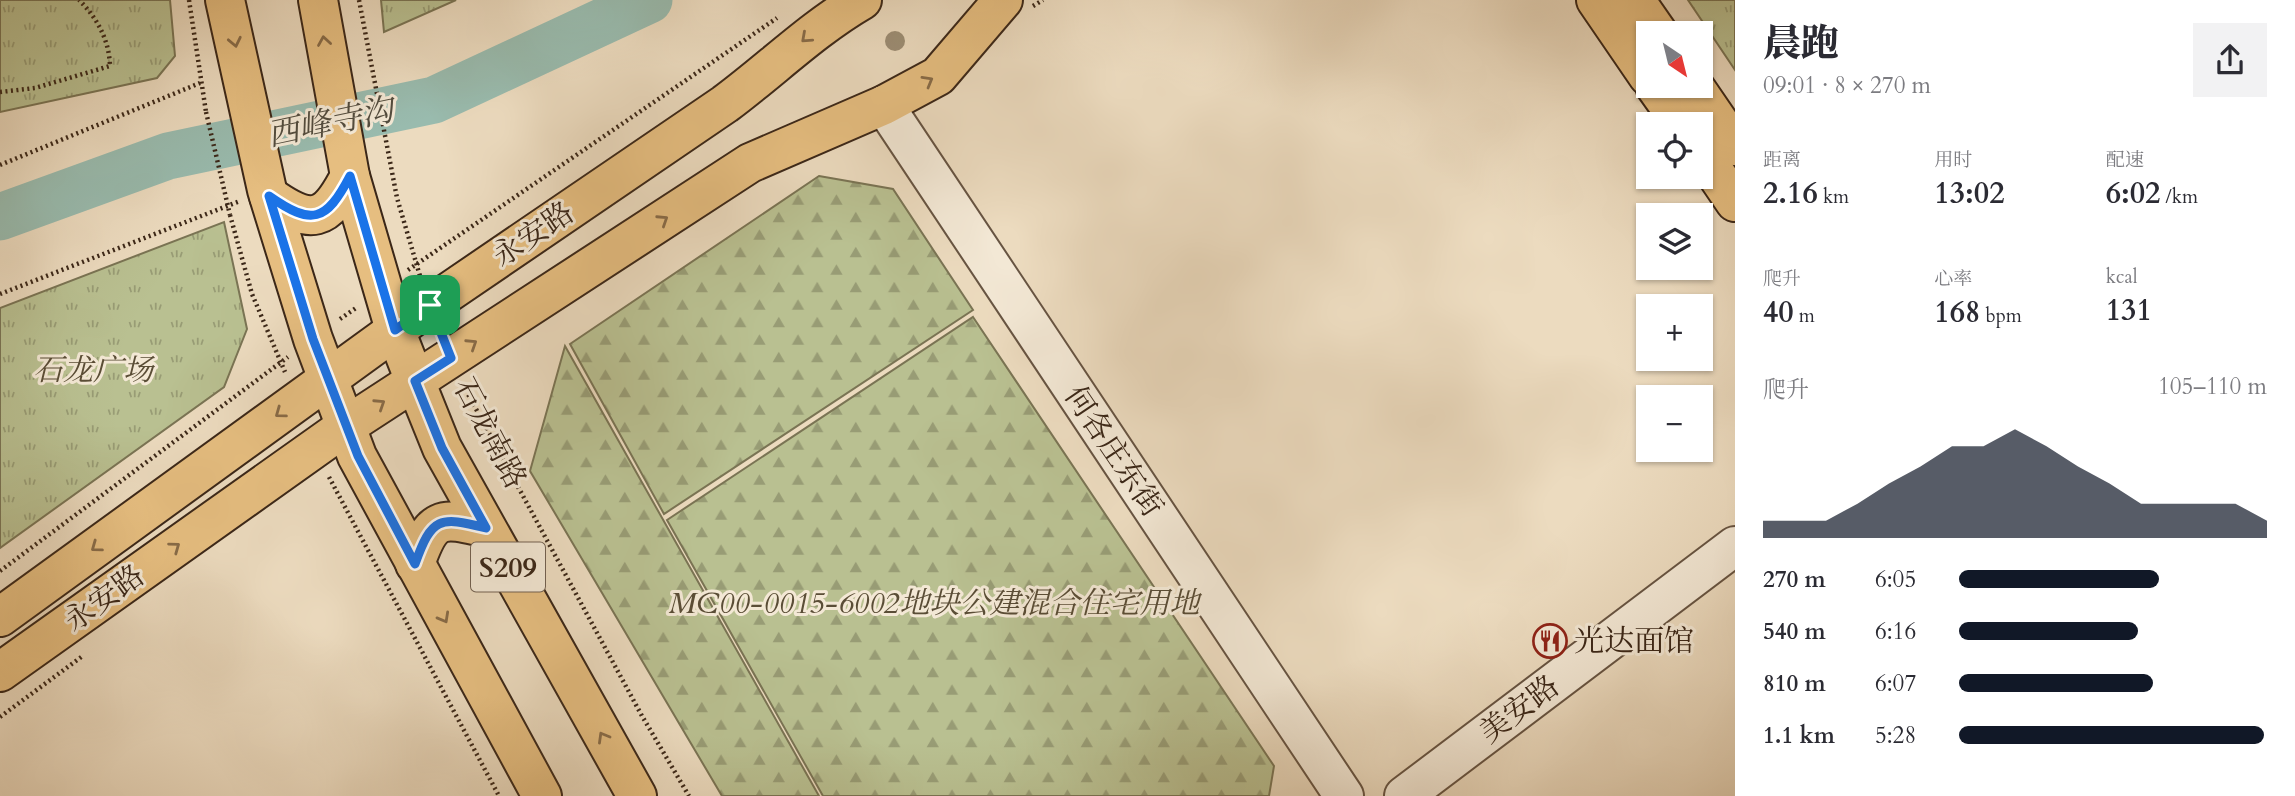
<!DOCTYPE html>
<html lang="zh">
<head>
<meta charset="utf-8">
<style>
  body { margin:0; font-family:Cardo,"Noto Serif SC",serif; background:#f2f2f3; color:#2b2b33; height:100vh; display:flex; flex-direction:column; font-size:26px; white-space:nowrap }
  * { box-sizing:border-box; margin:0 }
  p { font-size:23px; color:#7c7c81 }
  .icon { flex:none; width:38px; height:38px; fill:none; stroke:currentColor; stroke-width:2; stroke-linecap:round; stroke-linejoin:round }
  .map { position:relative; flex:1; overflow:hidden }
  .side { display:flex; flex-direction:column; background:#fff; width:560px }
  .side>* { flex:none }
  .needle { width:46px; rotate:145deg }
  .tools { position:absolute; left:1636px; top:21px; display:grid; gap:14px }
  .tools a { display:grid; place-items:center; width:77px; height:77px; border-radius:0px; background:#fff; box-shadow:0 2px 5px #0004; font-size:35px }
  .pin { position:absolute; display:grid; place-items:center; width:60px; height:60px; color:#fff; margin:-30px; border-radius:14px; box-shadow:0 4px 10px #0006 }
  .round { display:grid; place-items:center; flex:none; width:74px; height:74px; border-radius:0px; background:#f2f2f3 }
  .head { display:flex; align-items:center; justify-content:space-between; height:119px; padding:0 28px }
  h1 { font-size:38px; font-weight:800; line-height:52px }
  .stats { display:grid; grid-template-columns:repeat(3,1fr); gap:10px; height:119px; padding:7px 28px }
  .stats div { display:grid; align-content:center }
  .stats b { font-size:30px; font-weight:800 }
  .stats small { font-size:19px; font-weight:400 }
  .stats p { font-size:19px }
  .chart { height:196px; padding:14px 28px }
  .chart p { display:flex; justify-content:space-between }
  .chart svg { width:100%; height:126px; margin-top:7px; fill:#111827; opacity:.7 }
  ul { padding:0 28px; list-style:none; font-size:23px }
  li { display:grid; grid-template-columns:112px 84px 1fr; align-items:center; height:52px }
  li i { height:18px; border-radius:9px; background:#111827 }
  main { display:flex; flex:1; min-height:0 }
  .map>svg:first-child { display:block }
</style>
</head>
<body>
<main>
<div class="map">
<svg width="1735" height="796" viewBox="0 0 1735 796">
  <defs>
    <pattern id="grass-tufts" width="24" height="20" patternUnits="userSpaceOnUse" patternTransform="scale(1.75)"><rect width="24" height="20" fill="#b9c091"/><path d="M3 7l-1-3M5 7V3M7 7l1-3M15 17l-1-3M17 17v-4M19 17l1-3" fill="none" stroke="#989c75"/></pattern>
    <pattern id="forest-firs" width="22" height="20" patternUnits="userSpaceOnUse" patternTransform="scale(1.75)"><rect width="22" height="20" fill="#b9c091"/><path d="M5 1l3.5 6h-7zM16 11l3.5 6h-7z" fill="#989c75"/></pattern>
  </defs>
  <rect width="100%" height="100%" fill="#ecdbbf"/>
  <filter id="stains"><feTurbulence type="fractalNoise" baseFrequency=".00286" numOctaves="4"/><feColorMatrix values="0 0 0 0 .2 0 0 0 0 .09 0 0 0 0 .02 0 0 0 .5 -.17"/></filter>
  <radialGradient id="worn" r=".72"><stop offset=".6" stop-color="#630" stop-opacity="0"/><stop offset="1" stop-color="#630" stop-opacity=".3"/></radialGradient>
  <!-- grass -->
  <g fill="url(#grass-tufts)" stroke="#7a7454" stroke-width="2">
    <path d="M0 0H170L175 56 157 78 0 112Z"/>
    <path d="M381 0H456L384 32Z"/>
    <path d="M1688 0H1735V70Z"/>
    <path d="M224 222 247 329 224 387 0 548V308Z"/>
  </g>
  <!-- forest -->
  <g fill="url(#forest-firs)" stroke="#7a7454" stroke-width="2">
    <path d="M819 176 893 189 973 310 664 514 570 344Z"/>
    <path d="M973 317 1274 766 1269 796H823L667 520Z"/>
    <path d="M565 346 819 796H722L530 471Z"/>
  </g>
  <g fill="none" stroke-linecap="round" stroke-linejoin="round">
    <!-- river -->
    <path stroke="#99bbae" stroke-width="47" d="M0 217 168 156 434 100 649 0"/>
    <!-- minor casing -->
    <g stroke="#675442" stroke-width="42">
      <g id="minor">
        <path d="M884 105 1344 796"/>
        <path d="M1404 796 1735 546"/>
      </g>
    </g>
    <!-- major casing -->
    <g stroke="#3b2718" stroke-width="42">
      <g id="major">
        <path d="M225 0 267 190 313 339 357 456 542 796"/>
        <path d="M318 0 350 176 395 330 415 381 442 448 637 796"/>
        <path d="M1596 0 1648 76"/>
        <path d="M1635 0 1658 33"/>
        <path d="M1655 86 1682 124"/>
        <path d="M1694 86 1735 146"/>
        <path d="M1701 152 1735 202"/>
        <path d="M269 196C312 226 326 222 350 176"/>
        <path d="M415 564C432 517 439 516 486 528"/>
        <path d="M0 617 430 305 725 104C771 70 812 29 862 0"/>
        <path d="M0 672 346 426 750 163 884 105 938 76 1003 0"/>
      </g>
    </g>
    <!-- path -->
    <g stroke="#3b2718" stroke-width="4.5" stroke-dasharray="2 3.5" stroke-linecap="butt">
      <path d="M189 0 206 112"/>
      <path d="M359 0 397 198 420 276"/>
      <path d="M1033 6 1043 0"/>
      <path d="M0 92 35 88 110 66C109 39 97 18 79 0"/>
      <path d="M0 165 200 83"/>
      <path d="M230 215 252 294 285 372"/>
      <path d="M408 270 777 18"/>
      <path d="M0 294 240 201"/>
      <path d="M340 319 356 308"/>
      <path d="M463 385 642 716 689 796"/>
      <path d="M329 477 499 796"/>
      <path d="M0 571 288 357"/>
      <path d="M0 717 84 655"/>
    </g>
    <!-- minor -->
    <use href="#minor" stroke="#f3e8d5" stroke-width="38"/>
    <!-- major -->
    <use href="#major" stroke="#e6be80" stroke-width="38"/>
    <!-- path-bridge -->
    <path stroke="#3b2718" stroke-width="4.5" stroke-dasharray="2 3.5" stroke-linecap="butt" d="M206 112 230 215"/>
  </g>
  <!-- trees -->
  <circle fill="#9c8d74" cx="895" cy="41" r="10"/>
  <!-- one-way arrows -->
  <defs><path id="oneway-chevron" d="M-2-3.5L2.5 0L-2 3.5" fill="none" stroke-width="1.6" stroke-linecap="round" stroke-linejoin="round" transform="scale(1.75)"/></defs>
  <g stroke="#886b47">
    <use href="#oneway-chevron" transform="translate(806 38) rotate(138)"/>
    <use href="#oneway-chevron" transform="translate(324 41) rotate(-99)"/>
    <use href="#oneway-chevron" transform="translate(235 42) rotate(78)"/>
    <use href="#oneway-chevron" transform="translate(928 81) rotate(-30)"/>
    <use href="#oneway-chevron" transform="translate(663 220) rotate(-33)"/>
    <use href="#oneway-chevron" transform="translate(472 344) rotate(-33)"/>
    <use href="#oneway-chevron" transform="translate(380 404) rotate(-33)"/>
    <use href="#oneway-chevron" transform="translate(280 413) rotate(144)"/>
    <use href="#oneway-chevron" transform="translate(96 547) rotate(144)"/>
    <use href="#oneway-chevron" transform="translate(175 547) rotate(-36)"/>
    <use href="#oneway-chevron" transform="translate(444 618) rotate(61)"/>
    <use href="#oneway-chevron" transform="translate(603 737) rotate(-120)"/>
  </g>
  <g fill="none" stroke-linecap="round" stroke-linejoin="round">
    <!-- route casing -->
    <g stroke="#fff" stroke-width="14">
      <path id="route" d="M350 176 395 330 430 305 451 358 415 381 442 448 486 528C439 516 432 517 415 564L358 456 313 339 269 196C312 226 326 222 350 176Z"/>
    </g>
    <!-- route -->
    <use href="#route" stroke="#1a73e8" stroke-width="9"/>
  </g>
  <!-- icons -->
  <defs>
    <g id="restaurant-ring" transform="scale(1.75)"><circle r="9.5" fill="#f3e8d5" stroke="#8f2418" stroke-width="1.5"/><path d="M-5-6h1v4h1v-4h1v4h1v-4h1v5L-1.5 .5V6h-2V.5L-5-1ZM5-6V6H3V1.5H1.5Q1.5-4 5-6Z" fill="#8f2418"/></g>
  </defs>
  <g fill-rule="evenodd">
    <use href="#restaurant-ring" x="1550" y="641"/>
  </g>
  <g text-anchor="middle" stroke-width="6" stroke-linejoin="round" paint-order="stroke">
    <!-- shield labels -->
    <rect fill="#f3e8d5" stroke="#726151" stroke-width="2" x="471" y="542.5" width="74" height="49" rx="5"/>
    <g font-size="28" font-weight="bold" fill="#3b2718">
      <text x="508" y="577">S209</text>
    </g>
    <!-- street labels -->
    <g font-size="30" fill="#3b2718" stroke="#f3e8d5">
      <text transform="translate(533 234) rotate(-34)" y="10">永安路</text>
      <text transform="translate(490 433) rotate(62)" y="10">石龙南路</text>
      <text transform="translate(1114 451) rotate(56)" y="10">何各庄东街</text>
      <text transform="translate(104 598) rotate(-36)" y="10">永安路</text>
      <text transform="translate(1519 709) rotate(-37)" y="10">美安路</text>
    </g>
    <!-- park labels -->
    <g font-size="30" font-style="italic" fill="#5a4d36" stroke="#f3e8d5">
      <text x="93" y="380">石龙广场</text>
      <text x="934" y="613">MC00-0015-6002地块公建混合住宅用地</text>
    </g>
    <!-- poi labels -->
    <g font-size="30" fill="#3b2718" stroke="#f3e8d5" text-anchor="start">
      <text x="1574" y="651">光达面馆</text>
    </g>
    <!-- water labels -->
    <g font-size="32" font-style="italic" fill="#524c3e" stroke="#f3e8d5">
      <text transform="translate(330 122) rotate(-12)" y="11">西峰寺沟</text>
    </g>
  </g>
  <rect width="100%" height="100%" filter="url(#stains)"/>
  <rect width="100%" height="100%" fill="url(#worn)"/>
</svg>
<div class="tools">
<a><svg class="needle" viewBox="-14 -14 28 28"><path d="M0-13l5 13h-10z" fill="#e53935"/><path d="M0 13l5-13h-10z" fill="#7c7c81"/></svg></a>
<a><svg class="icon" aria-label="locate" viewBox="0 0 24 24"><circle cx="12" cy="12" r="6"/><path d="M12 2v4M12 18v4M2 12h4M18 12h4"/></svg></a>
<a><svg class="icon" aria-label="layers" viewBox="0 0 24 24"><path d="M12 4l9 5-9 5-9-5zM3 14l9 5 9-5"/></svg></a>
<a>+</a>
<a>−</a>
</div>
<div class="pin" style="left:430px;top:305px;background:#1e9e55"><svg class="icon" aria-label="arrive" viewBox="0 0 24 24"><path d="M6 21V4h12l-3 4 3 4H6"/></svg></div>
</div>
<section class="side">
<div class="head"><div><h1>晨跑</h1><p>09:01 · 8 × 270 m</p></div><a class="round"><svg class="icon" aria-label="share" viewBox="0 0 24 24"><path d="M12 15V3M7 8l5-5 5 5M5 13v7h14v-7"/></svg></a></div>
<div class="stats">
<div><p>距离</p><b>2.16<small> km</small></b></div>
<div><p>用时</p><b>13:02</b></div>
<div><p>配速</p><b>6:02<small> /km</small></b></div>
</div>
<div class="stats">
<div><p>爬升</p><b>40<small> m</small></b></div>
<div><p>心率</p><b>168<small> bpm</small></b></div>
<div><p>kcal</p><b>131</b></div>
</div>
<div class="chart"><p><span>爬升</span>105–110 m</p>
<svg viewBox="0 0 160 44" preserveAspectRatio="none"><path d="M0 44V38L10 38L20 38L30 32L40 25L50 19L60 12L70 12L80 6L90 12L100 19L110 25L120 32L130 32L140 32L150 32L160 38V44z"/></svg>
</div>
<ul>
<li><b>270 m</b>6:05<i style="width:65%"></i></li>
<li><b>540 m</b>6:16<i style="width:58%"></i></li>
<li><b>810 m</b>6:07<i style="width:63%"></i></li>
<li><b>1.1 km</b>5:28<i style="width:99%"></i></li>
</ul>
</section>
</main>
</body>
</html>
